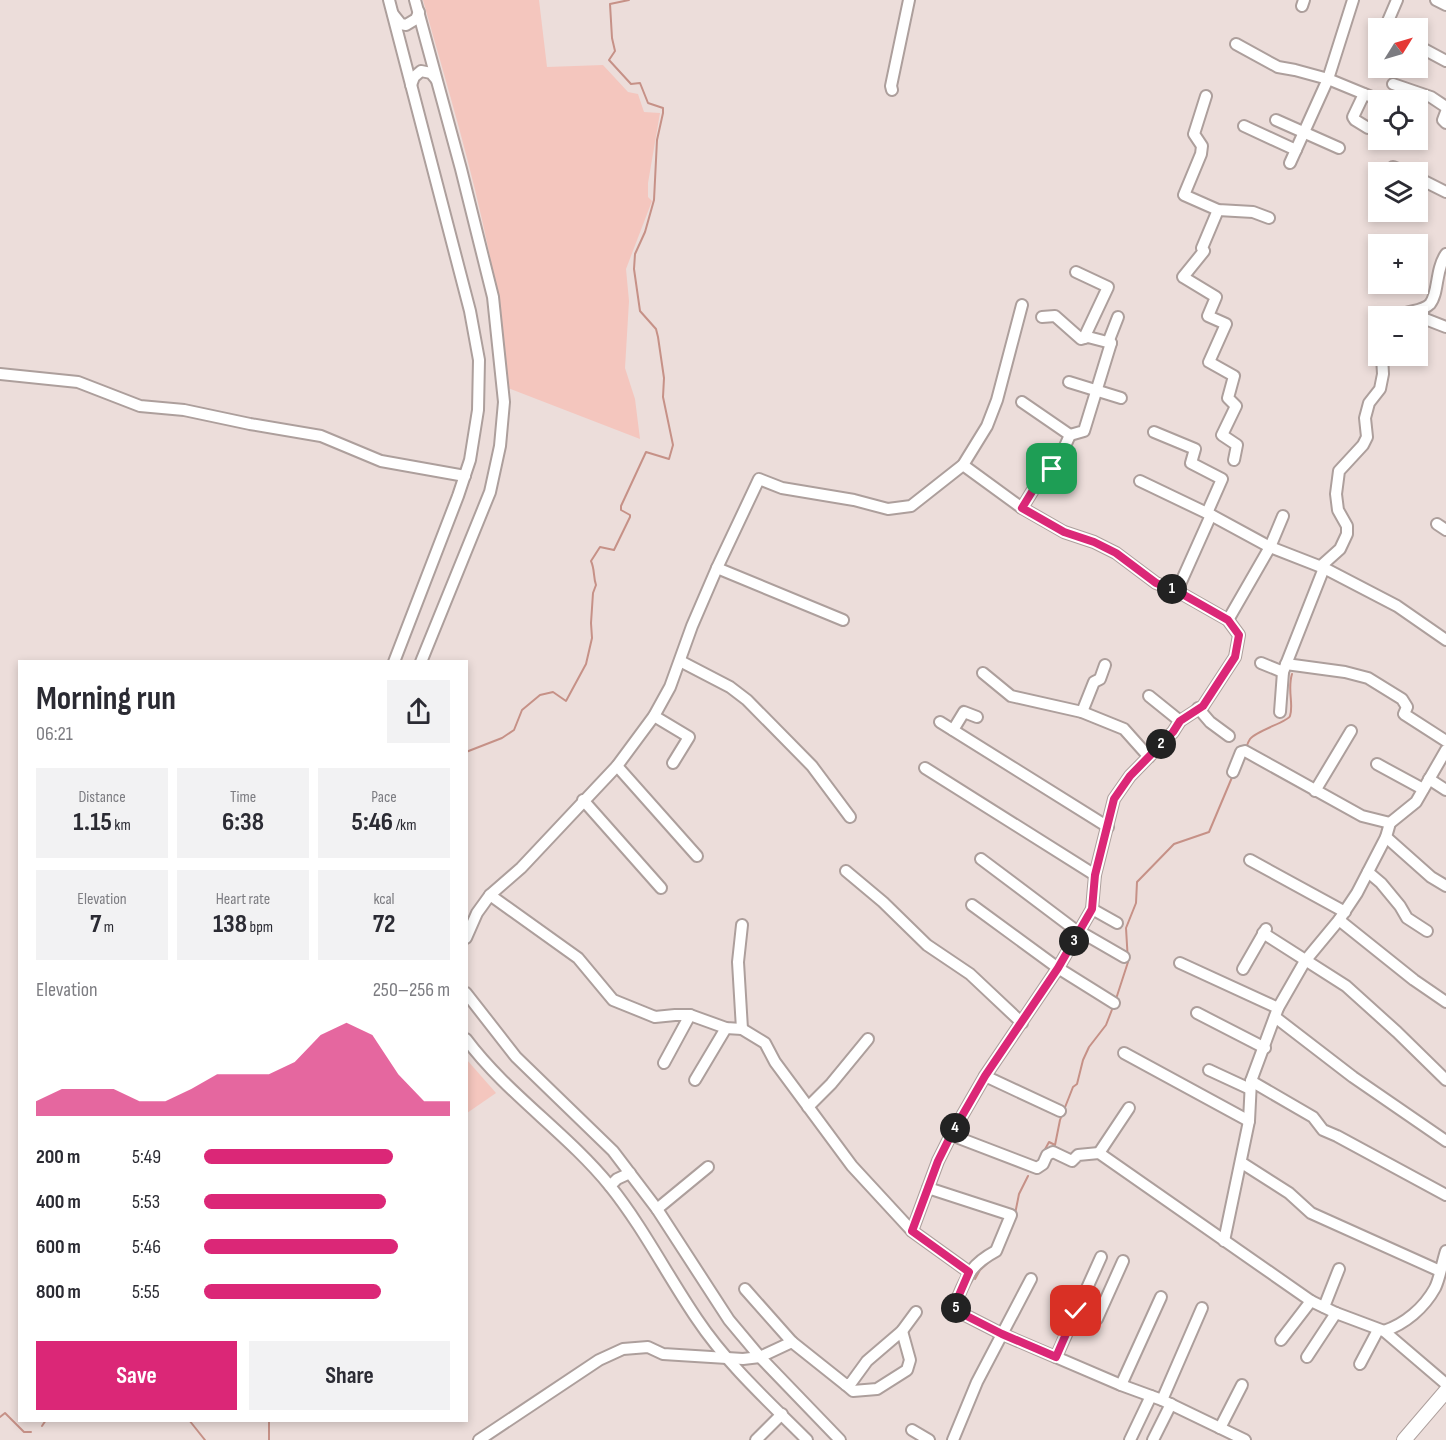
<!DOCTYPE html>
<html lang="en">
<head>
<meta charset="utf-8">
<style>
  body { margin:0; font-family:"Sofia Sans Condensed",sans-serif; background:#f2f2f3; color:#2b2b33; height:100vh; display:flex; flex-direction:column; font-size:22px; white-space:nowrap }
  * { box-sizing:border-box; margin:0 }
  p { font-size:20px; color:#7c7c81 }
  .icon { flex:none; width:33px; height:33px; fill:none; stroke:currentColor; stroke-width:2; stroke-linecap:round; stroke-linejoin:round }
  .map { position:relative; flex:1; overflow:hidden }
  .panel { position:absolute; left:18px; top:660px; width:450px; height:762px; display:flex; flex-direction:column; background:#fff; border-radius:0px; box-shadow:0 3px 9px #0003 }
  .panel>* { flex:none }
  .needle { width:39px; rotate:53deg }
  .tools { position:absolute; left:1368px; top:18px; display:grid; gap:12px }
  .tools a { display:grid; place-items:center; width:60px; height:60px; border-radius:0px; background:#fff; box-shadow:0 3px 9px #0003; font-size:30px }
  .pin { position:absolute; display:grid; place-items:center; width:51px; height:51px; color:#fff; margin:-26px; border-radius:12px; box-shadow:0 3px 9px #0006 }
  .km { position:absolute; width:30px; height:30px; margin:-15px; border-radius:50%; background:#222; color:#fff; font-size:16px; line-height:30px; text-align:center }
  .round { display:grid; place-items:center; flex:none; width:63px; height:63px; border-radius:0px; background:#f2f2f3 }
  .headline { display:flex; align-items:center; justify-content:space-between; height:102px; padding:0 18px }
  h1 { font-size:33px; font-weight:700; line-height:45px }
  .figures { display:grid; grid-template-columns:repeat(3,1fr); gap:9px; height:102px; padding:6px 18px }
  .figures div { display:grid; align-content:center; border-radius:0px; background:#f2f2f3; text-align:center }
  .figures b { font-size:26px; font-weight:700 }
  .figures small { font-size:16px; font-weight:400 }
  .figures p { font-size:16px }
  .chart { height:168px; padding:12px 18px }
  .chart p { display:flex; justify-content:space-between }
  .chart svg { width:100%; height:108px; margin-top:6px; fill:#db2777; opacity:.7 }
  .action { display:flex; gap:12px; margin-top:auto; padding:12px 18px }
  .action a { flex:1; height:69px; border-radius:0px; background:#db2777; color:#fff; font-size:24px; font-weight:700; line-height:69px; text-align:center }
  .action a+a { background:#f2f2f3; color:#2b2b33 }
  ul { padding:0 18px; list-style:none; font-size:20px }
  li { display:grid; grid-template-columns:96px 72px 1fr; align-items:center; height:45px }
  li i { height:15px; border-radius:8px; background:#db2777 }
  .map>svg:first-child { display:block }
</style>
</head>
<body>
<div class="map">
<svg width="1446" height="1440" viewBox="0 0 1446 1440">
  <rect width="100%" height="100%" fill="#ecddda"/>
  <!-- green -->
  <g fill="#f4c6be">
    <path d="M423 0H539L547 67 603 65 628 92 638 94 644 112 660 113 648 183V197L652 201 626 269 629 301 625 368 635 399 640 439 508 388C499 255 459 128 423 0Z"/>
    <path d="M467 1060 496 1093 467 1113H466Z"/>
  </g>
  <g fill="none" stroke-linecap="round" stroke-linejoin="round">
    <!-- stream -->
    <g stroke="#c69187" stroke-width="2">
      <path d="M1246 748C1247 745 1248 742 1250 739 1257 730 1288 722 1290 716 1294 704 1287 690 1292 674"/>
      <path d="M466 752 502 738 514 730 522 710 540 695 553 692 566 701 586 664 592 638 591 623 593 593 596 585C593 576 595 570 591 561L600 547 614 550 630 517V515L621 510V506L646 452 669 459 673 445 663 397 664 378 658 337 656 329 640 311 634 269 635 254 645 232 654 200 657 140 663 113V108L648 103 640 83 631 84 609 60 615 51 612 38 610 4 629 0"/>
      <path d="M1116 999 1128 962 1126 928 1136 903 1137 882 1174 844 1209 832 1233 775"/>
      <path d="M1043 1153 1049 1142 1055 1145 1060 1120 1073 1087 1077 1084 1083 1060 1089 1047 1106 1025 1113 1007"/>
      <path d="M1015 1214 1019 1194 1028 1176"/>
      <path d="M1001 1250 1012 1225"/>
      <path d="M975 1279 980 1270 993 1258"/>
      <path d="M0 1417 5 1413 24 1432H31"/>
      <path d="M189 1420 205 1440"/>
      <path d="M269 1420V1440"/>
      <path d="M42 1426 46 1420"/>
    </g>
    <!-- minor casing -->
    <g stroke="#ad9f9c" stroke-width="14">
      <g id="minor">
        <path d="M389 0 470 311 479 360 478 410 470 460 458 496 394 662"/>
        <path d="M415 0 461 169 493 297 504 402 500 446 490 492 421 662"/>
        <path d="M1436 0 1446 5"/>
        <path d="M1302 6 1304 0"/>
        <path d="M393 14 401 24 406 25 416 19 419 12"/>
        <path d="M1385 28 1397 0"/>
        <path d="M1236 44 1278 67 1295 70 1328 79 1379 100"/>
        <path d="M1418 46 1446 61"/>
        <path d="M1393 84 1431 97 1446 107"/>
        <path d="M411 85 414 77 421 71 431 73 436 79"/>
        <path d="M892 90 891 86 909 0"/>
        <path d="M1364 94 1353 117 1355 120 1368 128"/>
        <path d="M1206 96 1194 134 1202 146 1201 154 1184 195 1218 210 1253 212 1269 218"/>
        <path d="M1446 112 1443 120 1446 123"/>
        <path d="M1276 120 1339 148"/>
        <path d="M1244 126 1296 150"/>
        <path d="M1290 163 1328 79 1353 0"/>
        <path d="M1393 167 1405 172"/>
        <path d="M1418 178 1446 192"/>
        <path d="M1218 210 1202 248 1204 251 1183 277 1216 297 1208 316 1226 324 1209 362 1234 376 1228 398 1236 406 1222 435 1237 445 1234 460"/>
        <path d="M1076 272 1108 287 1084 338"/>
        <path d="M1410 313 1446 327"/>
        <path d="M1399 316C1409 310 1422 312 1430 304 1439 293 1435 270 1446 254"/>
        <path d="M1042 317 1055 316 1081 339 1088 337 1111 343"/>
        <path d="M0 374 78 382 140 406 184 410 250 424 321 436 381 461 465 476"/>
        <path d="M1069 382 1121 398"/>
        <path d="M1022 402 1070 435"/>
        <path d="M1154 432 1195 449 1191 463 1222 479 1207 513"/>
        <path d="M1070 435 1084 431 1111 343 1109 340 1118 317"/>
        <path d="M1140 481 1211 515 1270 547 1324 568 1397 606 1446 640"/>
        <path d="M1022 508 1041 477 1052 469 1061 455 1070 435"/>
        <path d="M1437 524 1446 530"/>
        <path d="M1321 566 1340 549 1347 534V526L1338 510 1336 494 1339 471 1363 445 1367 437 1365 418 1369 403 1380 389 1383 374 1382 356"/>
        <path d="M717 568 843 620"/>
        <path d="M1177 591 1211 515"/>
        <path d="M1228 620 1270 547 1283 516"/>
        <path d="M680 661 730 687 747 700 812 766 850 817"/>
        <path d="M1261 663 1283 672"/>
        <path d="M1286 664 1345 672 1368 678 1402 699 1407 707 1404 714 1446 741"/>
        <path d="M983 673 1011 696 1082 712 1124 729 1149 757"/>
        <path d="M1149 696 1180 721"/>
        <path d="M1198 708 1210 722 1229 736"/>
        <path d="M1082 712 1094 682 1100 679 1105 665"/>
        <path d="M1280 712 1283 672 1324 568"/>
        <path d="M654 716 689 737 673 763"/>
        <path d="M940 722 1108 827"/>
        <path d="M953 730 964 712 977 717"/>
        <path d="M1377 764 1423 789"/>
        <path d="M617 766 697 856"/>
        <path d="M925 768 1095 875"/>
        <path d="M1233 772 1241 752 1245 751 1362 816 1390 823"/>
        <path d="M1429 779 1446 790"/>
        <path d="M1315 791 1351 731"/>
        <path d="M583 800 661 888"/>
        <path d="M1386 837 1431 877 1446 886"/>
        <path d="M981 859 1078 932"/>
        <path d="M1250 860 1345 912"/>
        <path d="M846 871 883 902 927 945 970 974 1022 1023"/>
        <path d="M1368 872 1381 883 1400 906 1407 918 1427 931"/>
        <path d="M490 895 578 958 613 1000 655 1017 675 1015H690L726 1028 742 1029 765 1043 775 1062 852 1166 912 1231 969 1272"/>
        <path d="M972 905 1058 968 1114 1003"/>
        <path d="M1092 909 1117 923"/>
        <path d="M1339 920 1414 980 1446 1002"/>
        <path d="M742 925 738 962 742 1029"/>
        <path d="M1079 931 1124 957"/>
        <path d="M1263 933 1346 986 1397 1032 1446 1080"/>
        <path d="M466 938 477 913 490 895 521 868 617 766 654 716 670 687 692 626 717 568 759 479 782 488 854 500 888 509 911 506 963 465 987 426 997 400 1022 305"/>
        <path d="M1180 963 1278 1008"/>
        <path d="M1243 969 1266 929"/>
        <path d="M466 993 516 1057 613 1151 657 1209 729 1320 760 1357 840 1440"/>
        <path d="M1197 1013 1265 1048"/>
        <path d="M1275 1017 1353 1077 1446 1141"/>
        <path d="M466 1039C507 1094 567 1133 610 1186 643 1227 667 1275 697 1319 727 1364 769 1402 807 1440"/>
        <path d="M1124 1053 1249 1121"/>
        <path d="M664 1063 690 1015"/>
        <path d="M1209 1070 1250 1089"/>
        <path d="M985 1076 1060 1111"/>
        <path d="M695 1080 726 1028"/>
        <path d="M1251 1081 1313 1117 1323 1130 1337 1136 1446 1195"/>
        <path d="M808 1107 831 1084 868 1039"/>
        <path d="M951 1135 1037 1168 1043 1164 1047 1155 1053 1152 1072 1161 1078 1155 1099 1153 1311 1301 1336 1313 1384 1331 1446 1384"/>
        <path d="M1099 1153 1129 1108"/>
        <path d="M1242 1163 1289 1193 1311 1213 1440 1271"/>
        <path d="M610 1186 617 1179 630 1173"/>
        <path d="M928 1188 1011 1215 996 1251C970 1265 967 1276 956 1302L955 1306 957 1311 1002 1334 1121 1385 1162 1400 1245 1440"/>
        <path d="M657 1209 708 1167"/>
        <path d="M912 1231 938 1161 951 1135 985 1076 1058 968 1092 909 1095 875 1114 799 1130 776 1173 732 1180 721 1203 706 1235 657 1239 635 1228 620 1177 591 1156 583 1116 553 1094 542 1064 532 1022 508 963 465"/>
        <path d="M1224 1241 1249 1121 1251 1081 1278 1008 1305 961 1339 920 1357 893 1386 837 1390 823 1416 802 1446 750"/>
        <path d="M745 1289 792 1342"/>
        <path d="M1324 1307 1339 1269"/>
        <path d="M1076 1311 1097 1319 1123 1261"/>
        <path d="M1384 1331C1405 1324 1424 1308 1435 1288 1440 1278 1442 1263 1446 1251"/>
        <path d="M1281 1340 1311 1301"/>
        <path d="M1056 1357 1101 1257"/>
        <path d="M1307 1357 1336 1313"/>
        <path d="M1360 1364 1378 1330"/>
        <path d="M846 1385 853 1391 877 1389 907 1370 910 1360 902 1331"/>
        <path d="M1121 1385 1161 1297"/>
        <path d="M1162 1400 1202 1308"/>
        <path d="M1220 1428 1242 1385"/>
        <path d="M912 1430 929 1440"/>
        <path d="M479 1440 599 1360 623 1349 648 1347 663 1354 743 1359 760 1357 792 1342 846 1385 851 1383 867 1361 902 1331 916 1312"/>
        <path d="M756 1440 782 1414"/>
        <path d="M953 1440 977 1382 1031 1279"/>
        <path d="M1130 1440 1151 1396"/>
        <path d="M1153 1440 1171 1404"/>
      </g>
    </g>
    <!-- major casing -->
    <g stroke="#ad9f9c" stroke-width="16">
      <path id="major" d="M1404 1440 1446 1391"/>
    </g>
    <!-- minor -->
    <use href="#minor" stroke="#fff" stroke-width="10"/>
    <!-- major -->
    <use href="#major" stroke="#fff" stroke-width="14"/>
  </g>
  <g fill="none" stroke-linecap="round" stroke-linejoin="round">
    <!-- route casing -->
    <g stroke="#fff" stroke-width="12">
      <path id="route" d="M1052 469 1041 477 1022 508 1064 532 1094 542 1116 553 1156 583 1177 591 1228 620 1239 635 1235 657 1203 706 1180 721 1173 732 1130 776 1114 799 1095 875 1092 909 1058 968 985 1076 951 1135 938 1161 912 1231 969 1272 956 1302 955 1306 957 1311 1002 1334 1056 1357 1076 1311"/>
    </g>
    <!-- route -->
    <use href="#route" stroke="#db2777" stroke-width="8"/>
  </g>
</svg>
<div class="tools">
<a><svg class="needle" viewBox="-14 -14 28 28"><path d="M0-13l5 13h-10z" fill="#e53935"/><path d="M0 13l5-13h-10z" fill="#7c7c81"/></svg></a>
<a><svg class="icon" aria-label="locate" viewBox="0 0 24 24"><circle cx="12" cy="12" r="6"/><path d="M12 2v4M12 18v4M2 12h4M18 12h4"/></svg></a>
<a><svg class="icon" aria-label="layers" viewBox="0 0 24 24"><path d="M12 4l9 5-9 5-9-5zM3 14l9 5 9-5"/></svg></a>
<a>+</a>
<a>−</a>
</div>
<div class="pin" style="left:1052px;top:469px;background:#1e9e55"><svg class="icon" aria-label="arrive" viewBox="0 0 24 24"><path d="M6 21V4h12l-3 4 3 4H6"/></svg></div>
<div class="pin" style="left:1076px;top:1311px;background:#d93025"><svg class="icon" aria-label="check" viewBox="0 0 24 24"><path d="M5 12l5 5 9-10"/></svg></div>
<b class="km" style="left:1172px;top:589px">1</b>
<b class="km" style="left:1161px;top:744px">2</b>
<b class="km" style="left:1074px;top:941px">3</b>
<b class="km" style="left:955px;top:1128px">4</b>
<b class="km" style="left:956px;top:1308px">5</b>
<section class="panel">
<div class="headline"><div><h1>Morning run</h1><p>06:21</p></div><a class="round"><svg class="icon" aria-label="share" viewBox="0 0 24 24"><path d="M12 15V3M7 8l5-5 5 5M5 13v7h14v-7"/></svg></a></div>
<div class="figures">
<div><p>Distance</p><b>1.15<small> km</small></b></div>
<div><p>Time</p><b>6:38</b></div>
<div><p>Pace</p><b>5:46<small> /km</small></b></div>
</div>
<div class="figures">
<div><p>Elevation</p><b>7<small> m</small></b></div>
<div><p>Heart rate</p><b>138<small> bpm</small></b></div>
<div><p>kcal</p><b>72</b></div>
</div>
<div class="chart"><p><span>Elevation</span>250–256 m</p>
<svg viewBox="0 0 160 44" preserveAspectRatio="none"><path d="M0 44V38L10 33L20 33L30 33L40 38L50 38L60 33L70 27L80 27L90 27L100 22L110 11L120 6L130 11L140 27L150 38L160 38V44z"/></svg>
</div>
<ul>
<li><b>200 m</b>5:49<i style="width:77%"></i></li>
<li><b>400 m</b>5:53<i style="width:74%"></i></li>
<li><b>600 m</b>5:46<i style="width:79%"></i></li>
<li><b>800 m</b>5:55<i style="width:72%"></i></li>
</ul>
<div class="action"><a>Save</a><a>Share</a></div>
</section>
</div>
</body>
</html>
